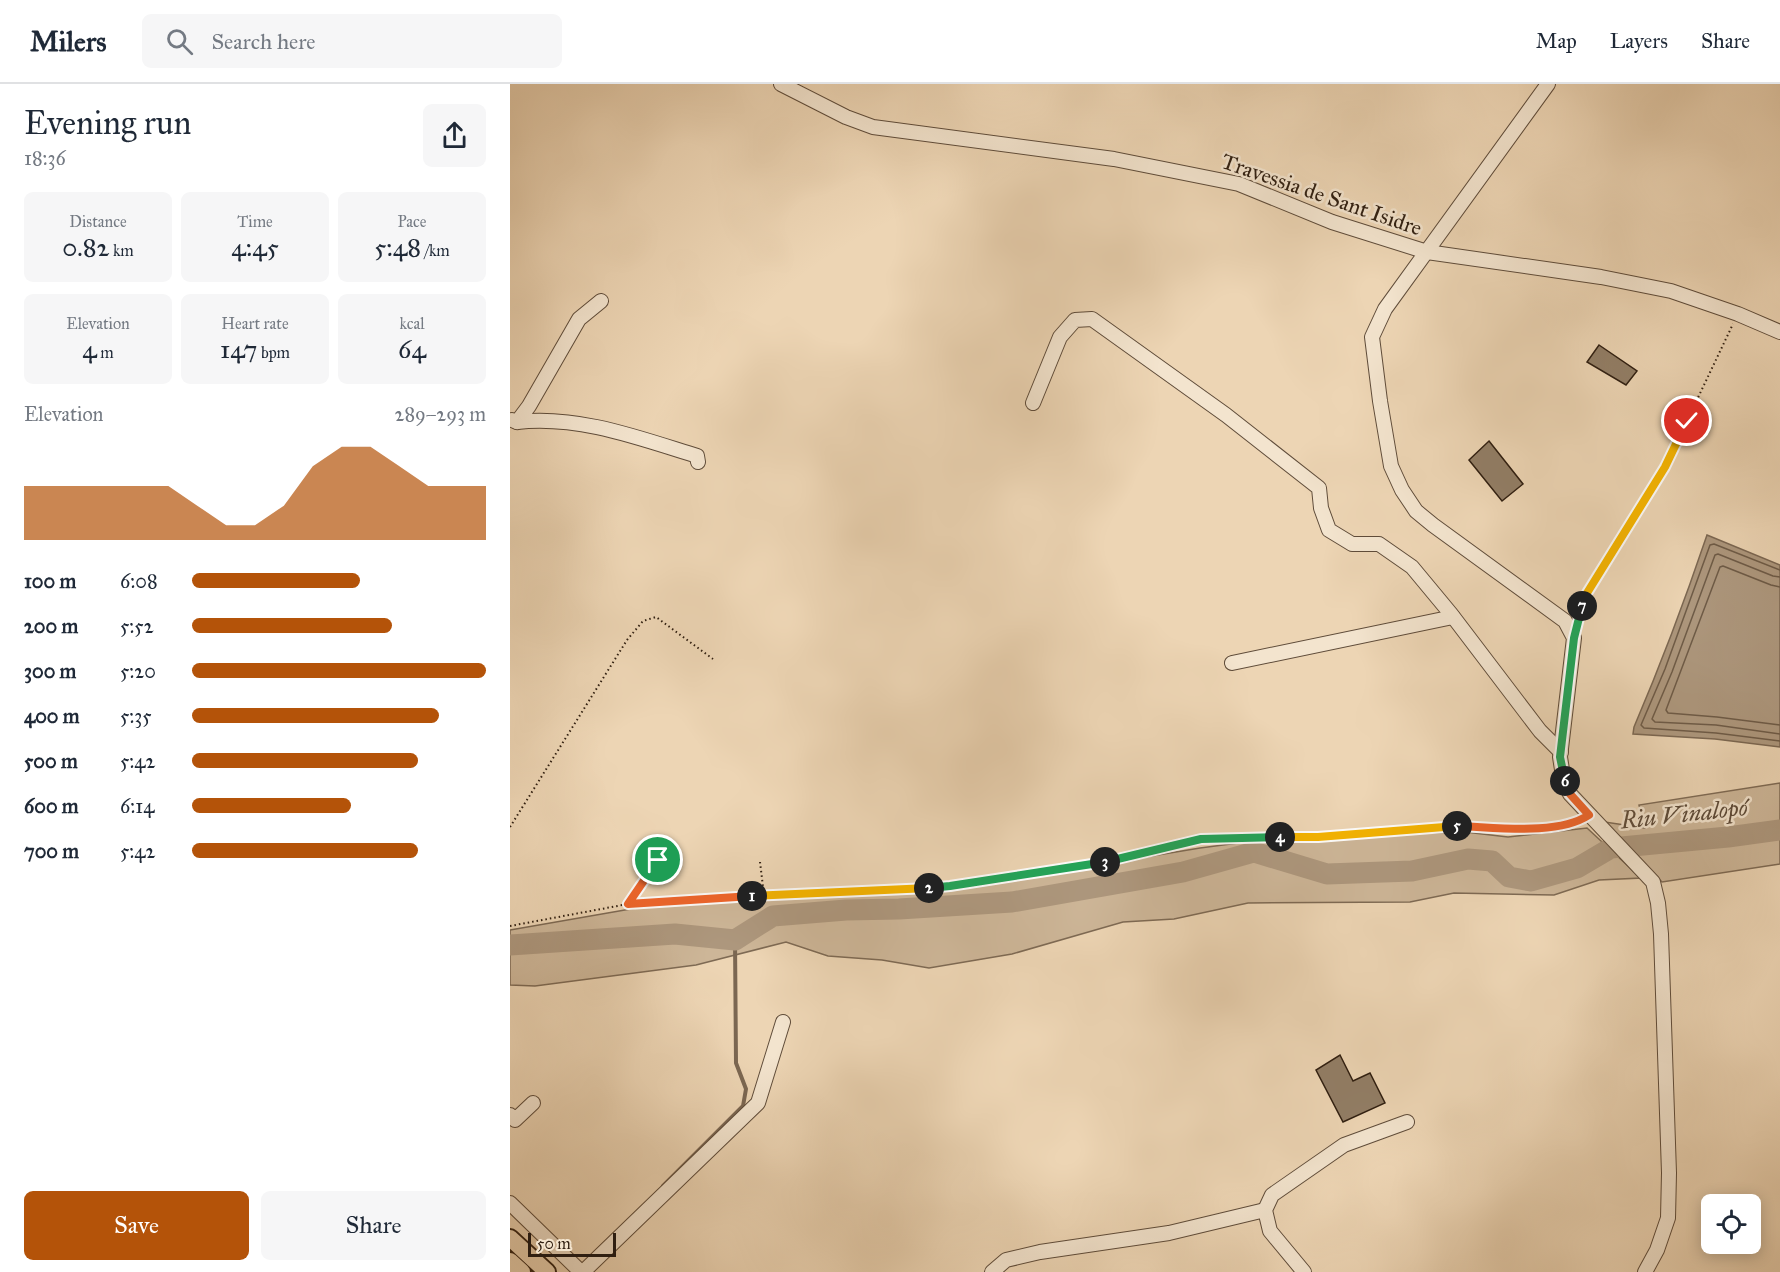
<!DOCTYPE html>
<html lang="en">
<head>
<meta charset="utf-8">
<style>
  body { margin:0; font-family:"IM FELL Great Primer",serif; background:#f6f6f7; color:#1f2937; height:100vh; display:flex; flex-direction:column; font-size:22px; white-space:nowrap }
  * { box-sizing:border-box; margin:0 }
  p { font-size:20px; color:#747a83 }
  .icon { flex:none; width:33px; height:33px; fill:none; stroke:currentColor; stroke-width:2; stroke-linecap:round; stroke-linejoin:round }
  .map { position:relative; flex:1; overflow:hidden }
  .drawer { display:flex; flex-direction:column; background:#fff; width:510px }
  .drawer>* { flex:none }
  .fabs { position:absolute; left:1191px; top:1110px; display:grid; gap:12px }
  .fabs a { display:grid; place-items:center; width:60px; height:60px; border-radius:9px; background:#fff; box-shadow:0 3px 15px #0003; font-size:30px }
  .scale { position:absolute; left:18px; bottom:15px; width:88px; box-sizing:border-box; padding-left:6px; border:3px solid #301f11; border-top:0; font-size:16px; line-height:21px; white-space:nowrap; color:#301f11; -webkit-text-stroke:4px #f3e4ce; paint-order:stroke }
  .pin { position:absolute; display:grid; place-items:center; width:51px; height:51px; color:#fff; margin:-26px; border:3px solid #fff; border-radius:50%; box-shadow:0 2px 6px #0007 }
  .km { position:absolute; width:30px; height:30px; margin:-15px; border-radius:50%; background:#222; color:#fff; font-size:16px; line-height:30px; text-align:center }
  .round { display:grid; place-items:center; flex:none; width:63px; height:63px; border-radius:9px; background:#f6f6f7 }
  .head { display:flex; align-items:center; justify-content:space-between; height:102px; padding:0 24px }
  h1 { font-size:33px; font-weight:600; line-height:45px }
  .metrics { display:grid; grid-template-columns:repeat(3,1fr); gap:9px; height:102px; padding:6px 24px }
  .metrics div { display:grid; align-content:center; border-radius:9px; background:#f6f6f7; text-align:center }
  .metrics b { font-size:26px; font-weight:600 }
  .metrics small { font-size:16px; font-weight:400 }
  .metrics p { font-size:16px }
  .chart { height:168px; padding:12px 24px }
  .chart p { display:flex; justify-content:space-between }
  .chart svg { width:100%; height:108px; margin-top:6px; fill:#b45309; opacity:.7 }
  .cta { display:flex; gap:12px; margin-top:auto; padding:12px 24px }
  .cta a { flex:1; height:69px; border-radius:9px; background:#b45309; color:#fff; font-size:24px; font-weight:600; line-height:69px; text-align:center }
  .cta a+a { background:#f6f6f7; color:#1f2937 }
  ul { padding:0 24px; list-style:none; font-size:20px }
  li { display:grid; grid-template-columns:96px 72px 1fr; align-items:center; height:45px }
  li i { height:15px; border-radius:8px; background:#b45309 }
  header { display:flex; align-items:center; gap:36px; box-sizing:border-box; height:84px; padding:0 30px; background:#fff; border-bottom:2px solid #e0e1e3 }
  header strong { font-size:28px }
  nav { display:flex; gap:33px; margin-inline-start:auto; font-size:21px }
  .search { width:420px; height:54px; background:#f6f6f7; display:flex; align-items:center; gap:15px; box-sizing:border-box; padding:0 21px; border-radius:9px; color:#747a83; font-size:22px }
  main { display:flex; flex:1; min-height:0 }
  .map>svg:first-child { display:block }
</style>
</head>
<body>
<header>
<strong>Milers</strong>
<div class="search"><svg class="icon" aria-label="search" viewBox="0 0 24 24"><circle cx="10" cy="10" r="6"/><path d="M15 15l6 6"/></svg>Search here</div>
<nav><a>Map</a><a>Layers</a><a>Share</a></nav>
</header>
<main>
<section class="drawer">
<div class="head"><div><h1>Evening run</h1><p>18:36</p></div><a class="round"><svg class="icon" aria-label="share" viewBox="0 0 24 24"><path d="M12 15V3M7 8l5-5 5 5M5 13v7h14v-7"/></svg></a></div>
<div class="metrics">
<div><p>Distance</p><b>0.82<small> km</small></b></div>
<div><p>Time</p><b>4:45</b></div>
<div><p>Pace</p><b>5:48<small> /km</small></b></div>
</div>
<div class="metrics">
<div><p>Elevation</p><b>4<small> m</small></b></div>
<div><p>Heart rate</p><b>147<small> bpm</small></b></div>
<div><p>kcal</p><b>64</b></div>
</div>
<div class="chart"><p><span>Elevation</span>289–293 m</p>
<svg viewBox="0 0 160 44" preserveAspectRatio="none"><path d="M0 44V22L10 22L20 22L30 22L40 22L50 22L60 30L70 38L80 38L90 30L100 14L110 6L120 6L130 14L140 22L150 22L160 22V44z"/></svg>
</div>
<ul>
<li><b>100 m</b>6:08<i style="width:57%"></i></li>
<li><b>200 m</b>5:52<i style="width:68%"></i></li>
<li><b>300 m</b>5:20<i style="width:100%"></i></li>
<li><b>400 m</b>5:35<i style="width:84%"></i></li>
<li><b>500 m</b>5:42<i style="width:77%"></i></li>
<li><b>600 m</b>6:14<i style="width:54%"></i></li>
<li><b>700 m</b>5:42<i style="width:77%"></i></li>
</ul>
<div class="cta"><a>Save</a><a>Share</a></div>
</section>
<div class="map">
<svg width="1270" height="1188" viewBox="0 0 1270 1188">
  <rect width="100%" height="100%" fill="#edd5b4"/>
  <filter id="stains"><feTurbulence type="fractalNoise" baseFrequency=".00333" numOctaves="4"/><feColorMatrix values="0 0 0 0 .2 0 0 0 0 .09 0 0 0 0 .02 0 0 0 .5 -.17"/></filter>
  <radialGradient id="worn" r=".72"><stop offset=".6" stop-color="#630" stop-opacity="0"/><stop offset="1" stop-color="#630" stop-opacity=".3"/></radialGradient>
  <!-- green -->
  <g fill="#cdb698" stroke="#7e6a54" stroke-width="1.5">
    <path d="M1270 699V780L1152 798 1095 738 1135 744 1129 721Z"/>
    <path d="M1077 744 1131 794 1089 796 1044 811 944 809 900 818 738 819 664 835 613 838 502 870 419 884 372 876 318 872 276 858 186 881 25 902 0 901V846L132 823 442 805 690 764 736 758 798 757 909 749 955 748 998 753Z"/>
  </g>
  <!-- water -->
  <path fill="#ad977d" stroke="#7b6752" stroke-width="1.5" d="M1197 451 1270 481V663L1205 655 1123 650 1124 643C1151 580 1175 516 1197 451Z"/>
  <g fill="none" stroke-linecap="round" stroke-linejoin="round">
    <!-- shore -->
    <g stroke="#6e5b47" stroke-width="1.5">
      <path d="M1270 486 1204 460 1200 461 1155 585 1131 641 1134 644 1206 649 1270 657"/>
      <path d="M1270 493 1263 492 1208 470 1205 471 1162 588 1142 635 1145 638 1206 641 1270 650"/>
      <path d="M1270 503 1261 501 1213 482 1210 483 1156 626 1158 629 1207 633 1270 641"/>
    </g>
    <!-- stream -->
    <path stroke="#7b6752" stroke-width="4" d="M153 1102 233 1022 236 1005 226 979 225 856"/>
    <!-- river -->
    <path stroke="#ad977d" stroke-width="21" d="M0 861 165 850 225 856 263 832 336 826 389 825 502 818 673 788 744 768 817 790 902 787 958 775 982 777 999 793 1021 797 1067 784 1101 764 1218 753 1270 746"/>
  </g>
  <!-- building -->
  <g fill="#927e66" stroke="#301f11" stroke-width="1.5">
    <path d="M1089 261 1127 287 1116 301 1077 278Z"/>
    <path d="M979 357 1013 400 992 417 959 376Z"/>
    <path d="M830 971 843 997 860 989 875 1019 833 1038 806 986Z"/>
  </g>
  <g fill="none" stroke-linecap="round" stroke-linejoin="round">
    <!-- minor casing -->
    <g stroke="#5f4c3a" stroke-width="16">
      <g id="minor">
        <path d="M271 0 336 33 363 43 604 75 729 100 822 138 917 168 1091 193 1161 207 1228 230 1270 248"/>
        <path d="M1038 0 875 225 862 253 870 317 881 382 892 406 906 427 923 441 1055 537 1064 554 1050 673 1053 692 1060 710 1143 798 1148 819 1151 850 1159 1089 1158 1134 1147 1166 1135 1188"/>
        <path d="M523 319 550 253 565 236 582 235 716 331 809 404 811 424 819 446 842 460H869L902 483 941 530 1030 647 1051 668"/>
        <path d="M2 336 7 338 19 322 69 235 91 217"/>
        <path d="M7 338C68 331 129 354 187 372L188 378"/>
        <path d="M722 579 943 533"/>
        <path d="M0 1031 5 1036 23 1019"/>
        <path d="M0 1119 71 1188"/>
        <path d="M73 1188 248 1019 273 938"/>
        <path d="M482 1188 496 1176 530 1168 659 1149 755 1126"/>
        <path d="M794 1188 760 1147 755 1126 762 1111 834 1061 897 1038"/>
      </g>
    </g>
    <!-- major casing -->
    <g stroke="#301f11" stroke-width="20">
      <g id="major">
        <path d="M0 1154 37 1188"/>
        <path d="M0 1177 12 1188"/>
      </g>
    </g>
    <!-- path -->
    <g stroke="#301f11" stroke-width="2" stroke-dasharray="1.5 3" stroke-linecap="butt">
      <path d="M1068 534 1077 509 1155 383 1223 240"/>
      <path d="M0 743 117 556 133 537 146 533 203 575"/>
      <path d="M250 778 254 811"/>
      <path d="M118 820 148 776"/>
      <path d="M0 842 118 820 227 815 254 811 440 802 585 780 691 755 808 753 934 741 1039 744 1069 738"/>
    </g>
    <!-- minor -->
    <use href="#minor" stroke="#f3e4ce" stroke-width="14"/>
    <!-- major -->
    <use href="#major" stroke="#edd5b4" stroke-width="16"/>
  </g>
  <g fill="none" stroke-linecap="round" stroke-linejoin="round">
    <!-- split-1 casing -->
    <g stroke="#fff" stroke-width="12">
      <path id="split-1" d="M148 776 118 820 242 812"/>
    </g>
    <!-- split-2 casing -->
    <g stroke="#fff" stroke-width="12">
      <path id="split-2" d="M242 812 419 804"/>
    </g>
    <!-- split-3 casing -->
    <g stroke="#fff" stroke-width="12">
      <path id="split-3" d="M419 804 440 802 595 778"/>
    </g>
    <!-- split-4 casing -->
    <g stroke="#fff" stroke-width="12">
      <path id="split-4" d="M595 778 691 755 770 753"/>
    </g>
    <!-- split-5 casing -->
    <g stroke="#fff" stroke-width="12">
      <path id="split-5" d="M770 753H808L947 742"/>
    </g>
    <!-- split-6 casing -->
    <g stroke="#fff" stroke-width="12">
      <path id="split-6" d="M947 742C985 743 1047 752 1079 731L1060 710 1055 697"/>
    </g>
    <!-- split-7 casing -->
    <g stroke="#fff" stroke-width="12">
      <path id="split-7" d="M1055 697 1050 673 1064 554 1072 522"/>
    </g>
    <!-- split-8 casing -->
    <g stroke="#fff" stroke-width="12">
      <path id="split-8" d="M1072 522 1077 509 1155 383 1177 337"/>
    </g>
    <!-- split-1 -->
    <use href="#split-1" stroke="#f0652b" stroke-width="8"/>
    <!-- split-2 -->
    <use href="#split-2" stroke="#f5b400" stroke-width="8"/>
    <!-- split-3 -->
    <use href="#split-3" stroke="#22a559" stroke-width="8"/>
    <!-- split-4 -->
    <use href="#split-4" stroke="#22a559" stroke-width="8"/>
    <!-- split-5 -->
    <use href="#split-5" stroke="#f5b400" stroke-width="8"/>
    <!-- split-6 -->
    <use href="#split-6" stroke="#f0652b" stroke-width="8"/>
    <!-- split-7 -->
    <use href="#split-7" stroke="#22a559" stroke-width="8"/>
    <!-- split-8 -->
    <use href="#split-8" stroke="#f5b400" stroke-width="8"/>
  </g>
  <g text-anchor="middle" stroke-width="5" stroke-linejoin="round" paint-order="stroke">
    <!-- street labels -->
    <g font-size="22" fill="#301f11" stroke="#f3e4ce">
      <text transform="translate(812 110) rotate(19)" y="8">Travessia de Sant Isidre</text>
    </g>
    <!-- water labels -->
    <g font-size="24" font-style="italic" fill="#5c4937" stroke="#f3e4ce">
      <text transform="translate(1174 730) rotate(-6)" y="8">Riu Vinalopó</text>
    </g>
  </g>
  <rect width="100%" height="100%" filter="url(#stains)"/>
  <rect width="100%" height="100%" fill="url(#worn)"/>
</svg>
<div class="fabs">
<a><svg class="icon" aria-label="locate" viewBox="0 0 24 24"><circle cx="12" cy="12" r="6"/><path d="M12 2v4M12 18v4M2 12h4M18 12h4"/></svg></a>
</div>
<div class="scale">50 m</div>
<div class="pin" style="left:148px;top:776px;background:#1e9e55"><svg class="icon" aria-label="arrive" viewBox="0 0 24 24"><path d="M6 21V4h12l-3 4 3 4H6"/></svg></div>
<div class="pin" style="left:1177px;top:337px;background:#d93025"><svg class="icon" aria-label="check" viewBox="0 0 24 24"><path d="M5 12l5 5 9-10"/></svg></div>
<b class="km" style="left:242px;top:812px">1</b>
<b class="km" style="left:419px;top:804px">2</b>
<b class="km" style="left:595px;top:778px">3</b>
<b class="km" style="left:770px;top:753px">4</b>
<b class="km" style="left:947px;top:742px">5</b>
<b class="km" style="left:1055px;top:697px">6</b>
<b class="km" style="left:1072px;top:522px">7</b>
</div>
</main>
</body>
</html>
